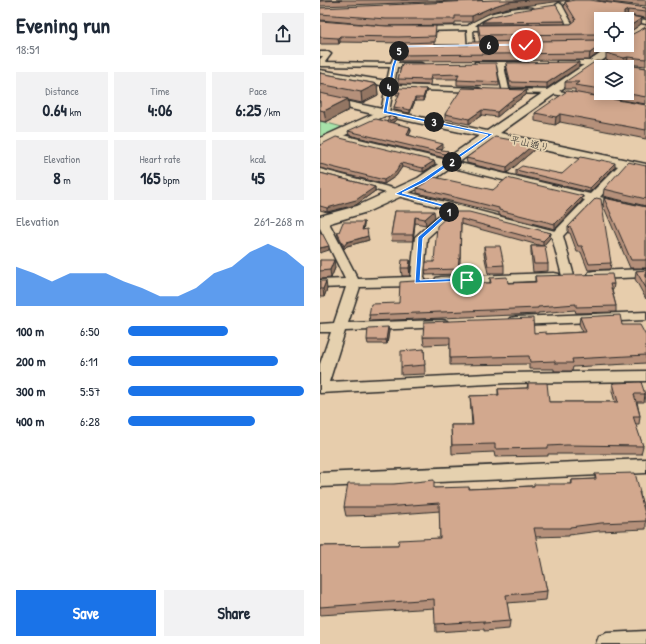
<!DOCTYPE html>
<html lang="en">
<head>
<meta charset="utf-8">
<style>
  body { margin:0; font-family:"Patrick Hand","Klee One",sans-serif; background:#f2f2f3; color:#1f2937; height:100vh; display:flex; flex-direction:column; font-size:15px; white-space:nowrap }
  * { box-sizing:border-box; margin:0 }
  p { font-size:13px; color:#747a83 }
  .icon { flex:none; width:22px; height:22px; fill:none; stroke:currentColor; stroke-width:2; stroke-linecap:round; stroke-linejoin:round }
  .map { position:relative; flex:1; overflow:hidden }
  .details { display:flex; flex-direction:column; background:#fff; width:320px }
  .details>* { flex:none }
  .fabs { position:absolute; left:274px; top:12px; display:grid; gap:8px }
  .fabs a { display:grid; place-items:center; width:40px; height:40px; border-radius:0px; background:#fff; box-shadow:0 2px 10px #0003; font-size:20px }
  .pin { position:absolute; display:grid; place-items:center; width:34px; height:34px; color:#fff; margin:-17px; border:2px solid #fff; border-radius:50%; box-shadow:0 1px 4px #0007 }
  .km { position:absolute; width:20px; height:20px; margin:-10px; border-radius:50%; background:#222; color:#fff; font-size:11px; line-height:20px; text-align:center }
  .round { display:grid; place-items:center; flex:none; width:42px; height:42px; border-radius:0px; background:#f2f2f3 }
  .head { display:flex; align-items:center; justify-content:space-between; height:68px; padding:0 16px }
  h1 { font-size:22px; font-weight:700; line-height:30px }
  .stats { display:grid; grid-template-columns:repeat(3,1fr); gap:6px; height:68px; padding:4px 16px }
  .stats div { display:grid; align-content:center; border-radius:0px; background:#f2f2f3; text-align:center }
  .stats b { font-size:17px; font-weight:700 }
  .stats small { font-size:11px; font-weight:400 }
  .stats p { font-size:11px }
  .chart { height:112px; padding:8px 16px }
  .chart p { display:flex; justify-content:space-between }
  .chart svg { width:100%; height:72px; margin-top:4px; fill:#1a73e8; opacity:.7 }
  .cta { display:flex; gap:8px; margin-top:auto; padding:8px 16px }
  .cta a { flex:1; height:46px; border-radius:0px; background:#1a73e8; color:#fff; font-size:16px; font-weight:700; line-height:46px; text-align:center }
  .cta a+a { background:#f2f2f3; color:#1f2937 }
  ul { padding:0 16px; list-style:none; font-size:13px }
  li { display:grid; grid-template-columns:64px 48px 1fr; align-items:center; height:30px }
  li i { height:10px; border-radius:5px; background:#1a73e8 }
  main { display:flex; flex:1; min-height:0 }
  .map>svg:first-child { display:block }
</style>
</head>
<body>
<main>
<section class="details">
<div class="head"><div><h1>Evening run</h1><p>18:51</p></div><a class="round"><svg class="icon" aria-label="share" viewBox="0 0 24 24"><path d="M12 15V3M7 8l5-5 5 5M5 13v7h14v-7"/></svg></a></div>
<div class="stats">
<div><p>Distance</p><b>0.64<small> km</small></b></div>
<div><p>Time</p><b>4:06</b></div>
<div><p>Pace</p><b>6:25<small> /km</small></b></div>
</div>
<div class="stats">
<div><p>Elevation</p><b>8<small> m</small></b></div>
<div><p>Heart rate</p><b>165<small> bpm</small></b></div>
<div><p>kcal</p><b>45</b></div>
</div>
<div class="chart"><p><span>Elevation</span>261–268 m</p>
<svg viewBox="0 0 160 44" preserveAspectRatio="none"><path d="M0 44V20L10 24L20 29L30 24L40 24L50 24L60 29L70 33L80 38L90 38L100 33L110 24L120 20L130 11L140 6L150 11L160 20V44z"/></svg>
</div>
<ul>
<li><b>100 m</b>6:50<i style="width:57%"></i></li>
<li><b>200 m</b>6:11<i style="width:85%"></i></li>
<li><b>300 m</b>5:57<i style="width:100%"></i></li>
<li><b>400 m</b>6:28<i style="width:72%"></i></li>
</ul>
<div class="cta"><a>Save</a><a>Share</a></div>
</section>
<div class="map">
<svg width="326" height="644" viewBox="0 0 326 644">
  <rect width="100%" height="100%" fill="#e7cdac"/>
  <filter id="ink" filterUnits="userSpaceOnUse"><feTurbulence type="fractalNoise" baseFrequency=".025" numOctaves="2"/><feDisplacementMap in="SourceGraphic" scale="8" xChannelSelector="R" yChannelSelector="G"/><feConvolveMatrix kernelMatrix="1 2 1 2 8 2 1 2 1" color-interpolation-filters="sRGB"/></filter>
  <g filter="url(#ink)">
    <!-- green -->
    <path fill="#a6e2a9" stroke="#68866a" d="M0 121 22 127 0 138Z"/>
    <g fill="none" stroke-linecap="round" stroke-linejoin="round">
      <!-- street casing -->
      <g stroke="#2b2b2b" stroke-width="3">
        <g id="street">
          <path d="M82 0H88L101 27 148 26C152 22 156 19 161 17 170 13 206 4 214 9L211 11C193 13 168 12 155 26H177L180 28 177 30H153L154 45 151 47 148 45 147 30 101 31 84 47 78 63H101L105 65 101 67H77L74 85 159 88 163 90 159 92 73 89 69 112 65 115 61 112 66 86 0 74V70L67 81 70 67 0 66V59L3 56H0V52H8L11 54 5 62 71 63 79 45 95 28Z"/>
          <path d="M239 3 242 5 254 27 253 28 236 29 233 27 236 25H247L236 5Z"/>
          <path d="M307 17 326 20V24L304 19Z"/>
          <path d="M237 61H273L277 63 273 65H237Z"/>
          <path d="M155 62H208V66H184L189 89 233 90 261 95 265 97 261 99 233 94 183 93 177 66H155Z"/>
          <path d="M14 133 270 194 302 162H308L310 164 308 166 280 197 326 208V214L275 202 243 236 254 276 253 279H243L242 276 232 237 136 212 107 238 104 278 106 281 105 284 97 286 40 287 28 323 122 320 127 321 129 324 127 327 25 331 9 382 187 373 326 371V381L187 383 0 393V364L11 332H0V324L14 323 26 287 0 288V280L25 279 0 228V218L6 219 8 221 38 279 91 277 95 237 126 209 0 175V169L235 231 265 200 11 138 9 136 11 134Z"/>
          <path d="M326 269V277L274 279 269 278 268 275 269 272 274 271Z"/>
          <path d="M234 273 239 274 240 277 239 280 121 285 116 284 115 281 116 278 121 277Z"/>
          <path d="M326 312V320L195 325 190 324 188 321 190 318 195 317Z"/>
          <path d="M326 459V473L0 487V473Z"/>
          <path d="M326 631V644H276L279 636 287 633Z"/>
        </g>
      </g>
      <!-- secondary casing -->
      <g stroke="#2b2b2b" stroke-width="3">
        <path id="secondary" d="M293 45H304L180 133 326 164V172L172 139 108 184 47 212 0 226V216L37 206 98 178 159 136 65 116 0 147V138L53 114 0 102V96L167 131Z"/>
      </g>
      <!-- street -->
      <use href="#street" fill="#e5d1af" fill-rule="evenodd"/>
      <!-- secondary -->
      <use href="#secondary" fill="#e5d1af" fill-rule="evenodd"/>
    </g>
    <!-- wall -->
    <g fill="#b5907a" stroke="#2b2b2b" fill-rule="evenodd">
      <path d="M0 0H162L0 6Z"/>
      <path d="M277 0H326V6L278 1 326 8V18L313 16 322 18 321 24 307 34V19H281V45L269 60 81 61V55L85 43 20 42 19 44H0V21L116 32 115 42 104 43 115 45H149L160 42 158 32V25L251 24 253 23 244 7 245 2 277 1Z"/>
      <path d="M0 8H187L172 12 152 22H135V25L66 26 0 20Z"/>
      <path d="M245 21V24H162V22Z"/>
      <path d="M326 27V66L307 64 308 65 326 68V104L271 95 326 105V139L240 122 235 125 215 121V113L255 92V89H245V82L288 61 286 60V53ZM281 67 307 93H281Z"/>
      <path d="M186 63 259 67 227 88 190 87 186 67Z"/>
      <path d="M82 64 179 82V86L137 85V79H111L110 85 78 84V79Z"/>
      <path d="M0 73 57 84 58 95 42 103 28 100 29 110 6 122 0 121Z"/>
      <path d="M106 89V92L103 101H95L90 113 74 110V107L79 95H76V92Z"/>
      <path d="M206 95 190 106 177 117 162 115 149 124 125 119V114Z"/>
      <path d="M77 120 72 123 90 127 91 131 89 135 123 148 120 150 128 151V155L125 158 29 135 28 131Z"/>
      <path d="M0 145 114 161 115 165 103 172 82 167 76 176 64 184 0 168Z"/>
      <path d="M214 150 187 173 147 163 146 158Z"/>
      <path d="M280 161 295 167 270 192 196 175V170L242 174Z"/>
      <path d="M326 166V206L283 196 284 189Z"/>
      <path d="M0 173 55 187V191L36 205 7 212 0 210Z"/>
      <path d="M97 188 173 190 263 196 262 201 235 229 179 215V213L97 193Z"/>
      <path d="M276 198 291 263 290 269 268 270 261 252H257L250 233H248V227Z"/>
      <path d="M284 198 326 207V268H310L283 205Z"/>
      <path d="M75 211 115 217 106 225 95 223 93 241H72L71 235Z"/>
      <path d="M132 212 231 233 230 238 223 246 228 264V271L213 272 211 253V246H222L141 224 140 263H139V274L106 275 105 270 114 262Z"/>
      <path d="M44 222V225L43 230 49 240 27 246 24 249 18 236 17 232H19Z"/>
      <path d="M164 246 184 265V273H168L164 254Z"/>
      <path d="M0 260 15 268 11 278 0 279Z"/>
      <path d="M90 260V276H82L81 268Z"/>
      <path d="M326 270V299L315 279 316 271Z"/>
      <path d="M215 276 294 284 293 290H292L296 306V312L256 313 255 310 218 313V314L50 321 49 315 79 303 138 283H170V278L188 283 215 282Z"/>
      <path d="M0 281 7 289 4 297H0Z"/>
      <path d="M260 317 302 325 326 336V363L253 367 252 371H234V369H209V364L130 365V344L104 345 103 337 214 333 226 334 263 332 259 324Z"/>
      <path d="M69 331 67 344H48L47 340Z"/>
      <path d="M104 349 105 374 81 375V367Z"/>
      <path d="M208 383 229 402H295L292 391 293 383 325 394 324 402H317L320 416 319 424H315L323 446 321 454H228V456L175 457 174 452 132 454 131 425H152L150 396 178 395V389L207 388Z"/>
      <path d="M275 474 320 492V495L326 517V529L279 531 249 535V536L215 537 227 591 226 600 187 603 190 621 189 629 164 631V629L116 632 115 608 0 615V546L78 545 120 538V511L65 515 26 516 24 507 114 488 149 489 251 484 252 480 275 479Z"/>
    </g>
    <!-- shaded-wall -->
    <g fill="#937663" stroke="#2b2b2b">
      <path d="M207 0H250L187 8 172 12 152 22V16L172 7 187 2Z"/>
      <path d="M308 10 307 16 303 18 304 12Z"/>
      <path d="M322 18 321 24 307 34V28Z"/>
      <path d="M20 36V42L19 44 18 38Z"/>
      <path d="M281 45H290L269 60 270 53Z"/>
      <path d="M308 57 307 64 303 65 304 58Z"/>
      <path d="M259 62V67L227 88V83Z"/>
      <path d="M57 84 58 95 42 103 41 92Z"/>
      <path d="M106 89V92L103 101V98Z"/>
      <path d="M207 90 206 95 190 106 177 117V112L190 101Z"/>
      <path d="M95 98V101L90 113V110Z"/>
      <path d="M28 99 29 110 6 122 4 111Z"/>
      <path d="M162 110V115L149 124V119Z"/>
      <path d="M240 114V122L235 125 236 117Z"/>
      <path d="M77 117V120L67 125V122Z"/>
      <path d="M90 127 91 131 87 139V135Z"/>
      <path d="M123 144V148L117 152 116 149Z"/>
      <path d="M214 144V150L187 173V167Z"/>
      <path d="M128 151V155L125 158V154Z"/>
      <path d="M114 161 115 165 103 172V168Z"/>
      <path d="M81 163 82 167 76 176 64 184V180Z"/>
      <path d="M295 163V167L270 192V188Z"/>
      <path d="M55 187V191L36 205 7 212V208Z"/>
      <path d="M263 196 262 201 235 229V224Z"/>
      <path d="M114 211 115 217 106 225 105 219Z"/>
      <path d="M95 217V223L93 241V235Z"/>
      <path d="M44 222V225L42 234V230Z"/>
      <path d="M231 233 230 238 223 246V241Z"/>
      <path d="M48 236 49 240 27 246 24 249V246L27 242Z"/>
      <path d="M9 246V250L0 253V248Z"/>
      <path d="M14 260 15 268 11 278 10 270Z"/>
      <path d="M90 260V276L89 268Z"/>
      <path d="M6 281 7 289 4 297 3 289Z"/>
      <path d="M68 327 69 331 67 344 66 340Z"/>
    </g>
    <!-- building -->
    <g fill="#d2a88e" stroke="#2b2b2b">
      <path d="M0 0H22L0 1Z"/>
      <path d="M175 0H207L187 2 172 7 152 16H135V19H66L0 14V8Z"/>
      <path d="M255 0H270L326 8V12L308 10 304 12V15L322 18 307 28V19H281V34L160 35 158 25 251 24 256 20 245 2Z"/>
      <path d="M236 5 245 21 162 22 173 16 195 11Z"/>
      <path d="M0 21 66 26H116L115 36 78 37 20 36 18 38 0 37Z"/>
      <path d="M326 27V59L308 57 304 58 286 53 298 45H307V37Z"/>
      <path d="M281 40V45L270 53 81 55 85 43 114 42V45H149V42H153Z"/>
      <path d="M276 61 306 62 308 65 326 68V97L304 93H307V67H281V89L255 85 259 82H245Z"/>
      <path d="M259 62 227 83 190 82 186 63Z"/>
      <path d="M176 63 179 82 137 80 139 74 111 75 110 80 78 79 82 64Z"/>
      <path d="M0 73 57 84 41 92 0 84Z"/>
      <path d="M77 88 106 89 103 98H95L90 110 74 107 80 92H76Z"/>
      <path d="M142 88 207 90 190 101 177 112 162 110 149 119 125 114Z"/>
      <path d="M247 91 326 105V130L240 114 236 117 215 113Z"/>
      <path d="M0 93 28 99 4 111 0 110Z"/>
      <path d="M70 116 77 117 67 122Z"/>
      <path d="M56 119 90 127 87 135 123 144 116 149 128 151 125 154 28 131 52 120Z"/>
      <path d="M16 137 114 161 103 168 81 163 76 172 64 180 0 164V145Z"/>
      <path d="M175 137 214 144 187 167 146 158Z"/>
      <path d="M261 157 280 161 281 160 295 163 270 188 196 170 202 166 242 174Z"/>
      <path d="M308 162 326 166V199L284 189Z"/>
      <path d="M0 173 55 187 36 200 7 208 0 206Z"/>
      <path d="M114 177 173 190 187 178 263 196 235 224 179 210V208L97 188Z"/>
      <path d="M276 198 281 199 291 263 269 264 262 246H258L251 228 248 227Z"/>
      <path d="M284 198 326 207V260H311Z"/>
      <path d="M75 211H114L105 219 95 217 93 235H71Z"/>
      <path d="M132 212H149L231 233 223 241 141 219 140 258H139L138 269 105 270 106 262H114L117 226Z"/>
      <path d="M23 222H44L42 230 47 229 48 236 27 242 24 246 17 232H19Z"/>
      <path d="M0 231 1 233H2L9 246 0 248Z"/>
      <path d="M164 246H180L184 265 168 266Z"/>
      <path d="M211 246H225L228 264H214Z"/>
      <path d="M0 260H14L10 270 0 271Z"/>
      <path d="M82 260H90L89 268H81Z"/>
      <path d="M326 270V288L316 271Z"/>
      <path d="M292 274 294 284H290L296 306 256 307V304L218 307V308L49 315 51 304 79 303 80 282 138 278V283H171L170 278 187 277 188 283 216 282 215 276Z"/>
      <path d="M0 281H6L3 289H0Z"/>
      <path d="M300 315 302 325H320L326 336V355L252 359 253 363H235V361L210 362 209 356 130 358V337H103L104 322 213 318 214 333 226 332V334L266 332 260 317Z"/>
      <path d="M68 327 66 340H47L48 328Z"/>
      <path d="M104 349 105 365 81 367V351Z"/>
      <path d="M321 382 325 394H314L320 416H313L323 446 247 445 228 446V448L175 449V444L132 445 131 425H153L150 396 179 395 178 389 208 388V383H227L229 402H298L293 383Z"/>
      <path d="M315 473 320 492H319L326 517V521L281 523 250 527V528H214L227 591 186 595 190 621 164 623V621L115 624 114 599 0 607V546L78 545 79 540 120 538 119 503 64 507H24L28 484H74L114 480V488L149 487V489L214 486V484H252V480L276 479 275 474Z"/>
    </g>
  </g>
  <!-- route -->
  <path fill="#1a73e8" stroke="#fff" d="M206 44 207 45 82 47 75 66 67 111 173 134 105 182 82 193 136 208 103 238 100 280 147 278 150 280 147 281 95 283 98 237 130 209 75 194 101 180 168 135 63 113 72 66 79 46Z"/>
  <g text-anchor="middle" stroke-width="3.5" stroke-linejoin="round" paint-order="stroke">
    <!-- far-street labels -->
    <g font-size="10" fill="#2b2b2b" stroke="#e5d1af">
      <text transform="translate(210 143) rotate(12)" y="4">平山通り</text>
    </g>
  </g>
</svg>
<div class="fabs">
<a><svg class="icon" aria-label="locate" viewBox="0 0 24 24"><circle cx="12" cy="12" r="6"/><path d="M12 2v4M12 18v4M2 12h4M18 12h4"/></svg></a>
<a><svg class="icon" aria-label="layers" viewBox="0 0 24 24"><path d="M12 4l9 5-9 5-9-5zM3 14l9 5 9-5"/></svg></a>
</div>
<div class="pin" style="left:147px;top:280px;background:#1e9e55"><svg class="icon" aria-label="arrive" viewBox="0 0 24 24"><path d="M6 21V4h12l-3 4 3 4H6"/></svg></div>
<div class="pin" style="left:206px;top:45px;background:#d93025"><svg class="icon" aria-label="check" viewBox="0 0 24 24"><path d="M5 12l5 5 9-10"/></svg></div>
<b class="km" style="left:129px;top:212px">1</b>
<b class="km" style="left:132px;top:162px">2</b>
<b class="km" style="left:114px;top:122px">3</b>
<b class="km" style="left:69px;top:87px">4</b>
<b class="km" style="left:79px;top:51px">5</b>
<b class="km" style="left:169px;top:45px">6</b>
</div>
</main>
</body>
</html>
